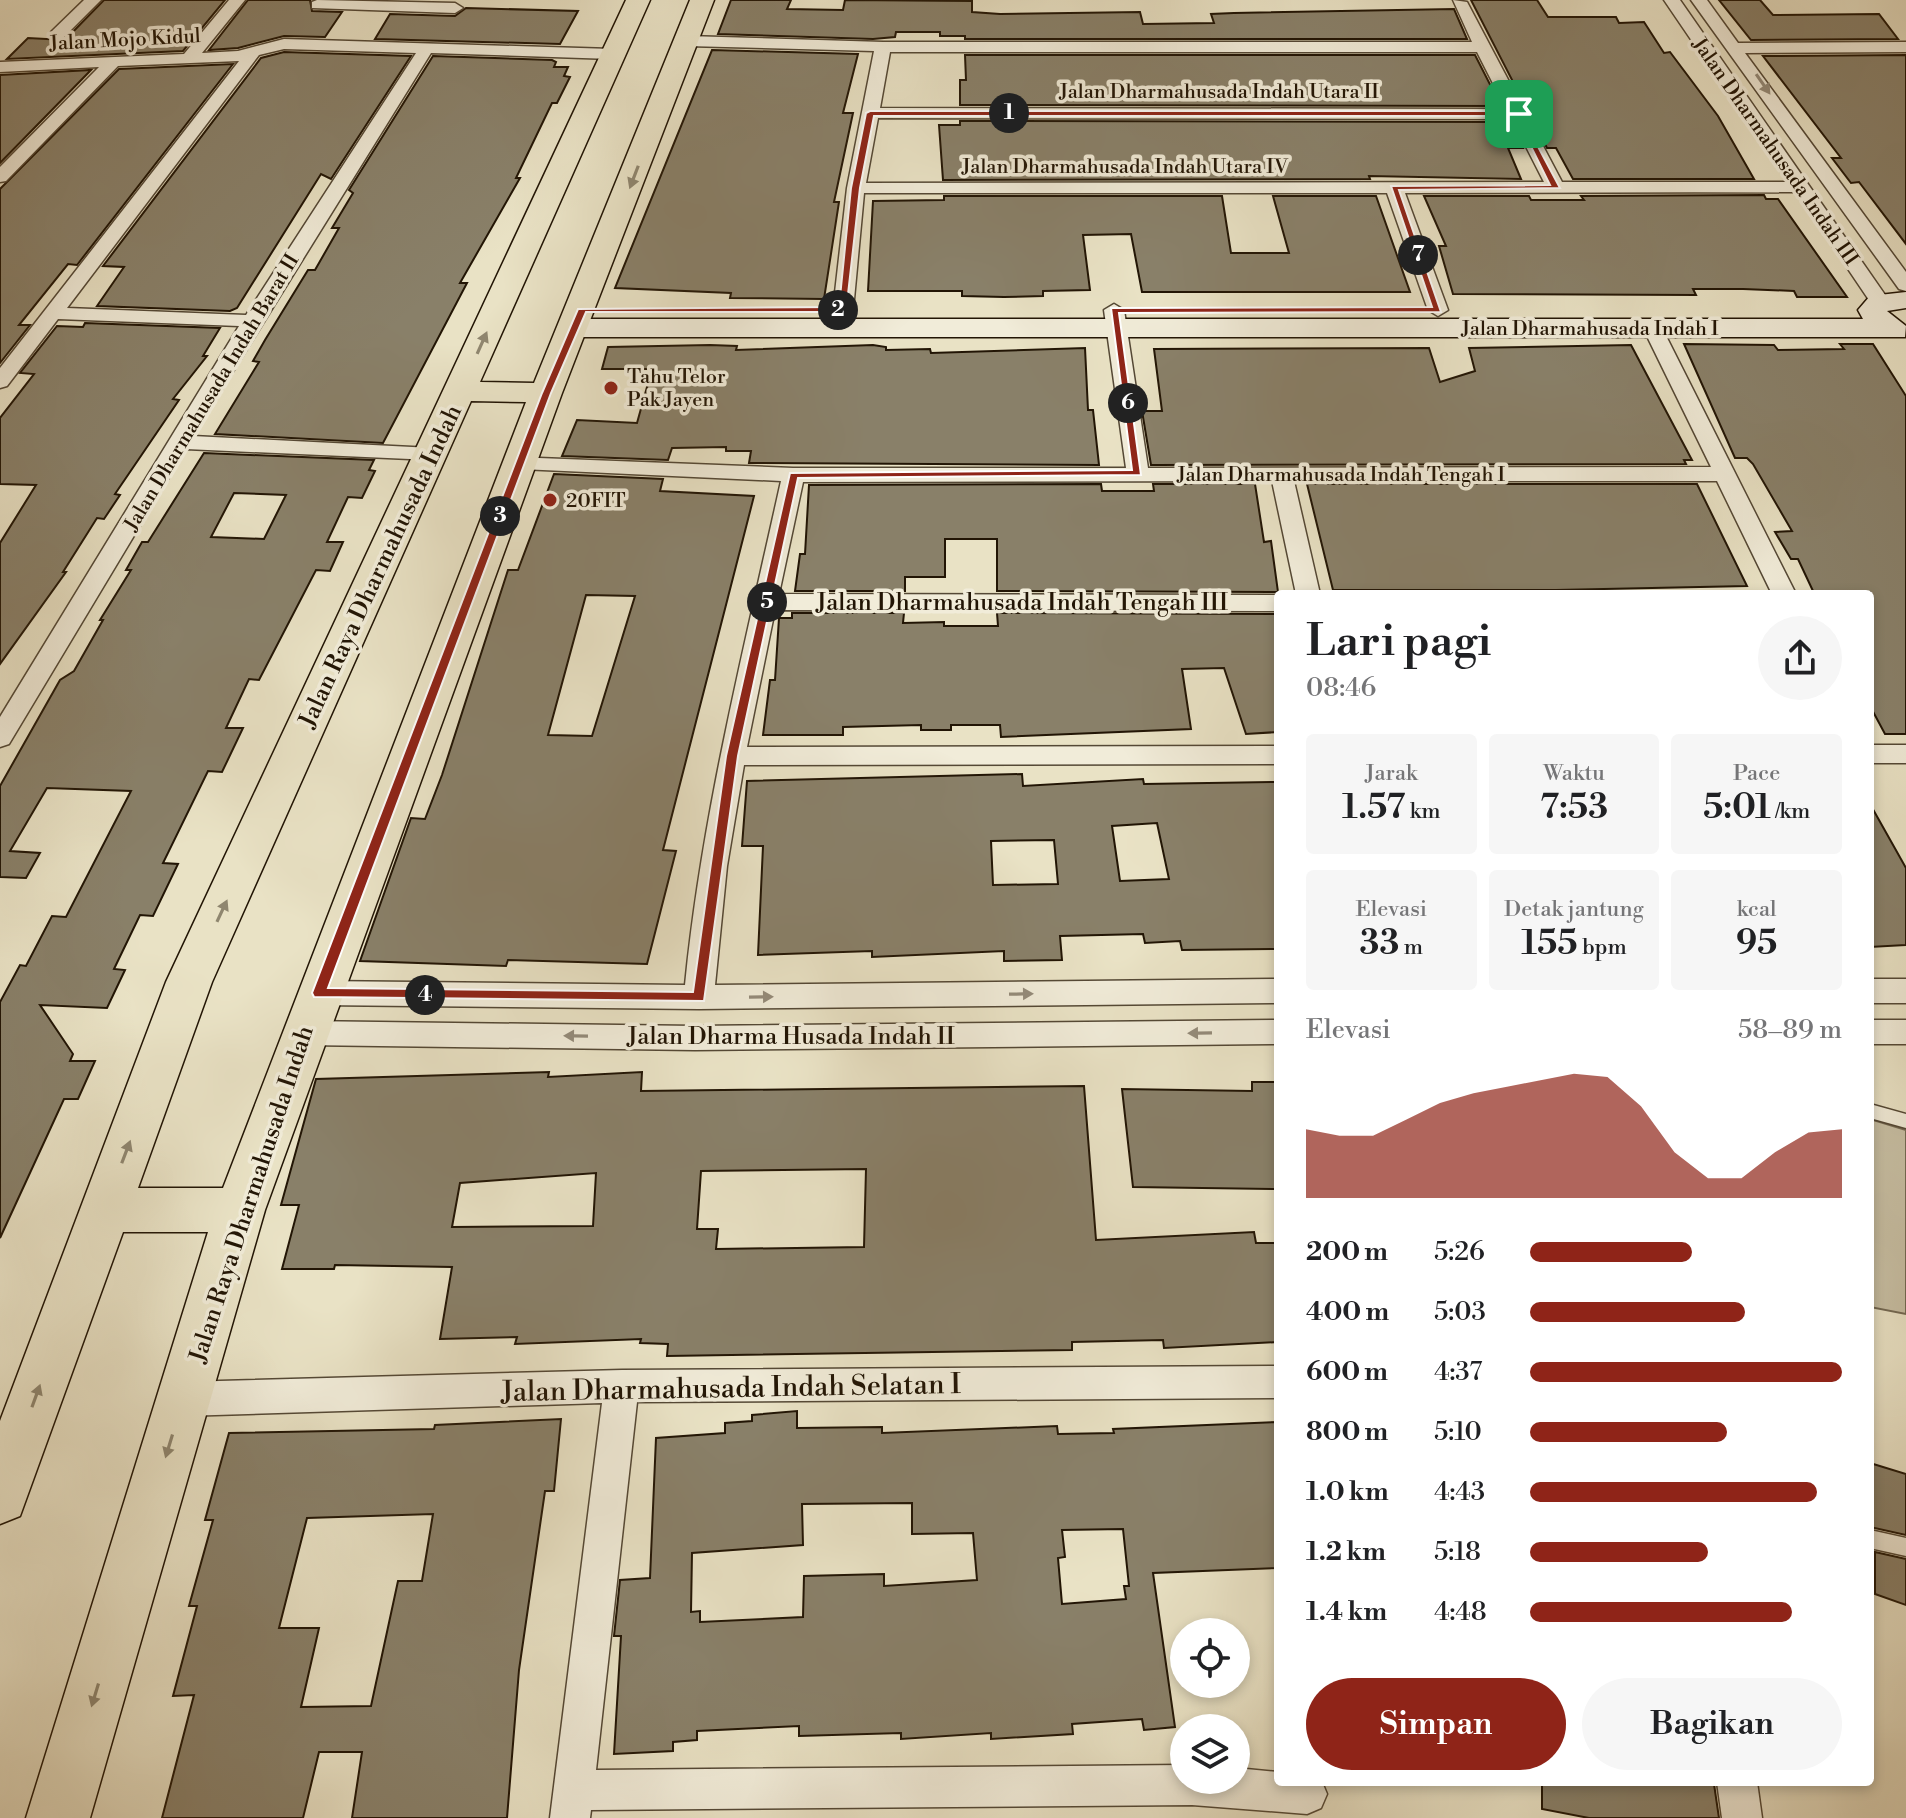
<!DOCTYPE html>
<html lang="id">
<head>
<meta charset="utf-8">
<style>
  body { margin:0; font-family:"Libre Bodoni",serif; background:#f6f6f6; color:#202124; height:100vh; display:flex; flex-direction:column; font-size:30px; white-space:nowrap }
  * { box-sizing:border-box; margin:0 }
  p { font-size:26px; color:#757577 }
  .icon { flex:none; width:44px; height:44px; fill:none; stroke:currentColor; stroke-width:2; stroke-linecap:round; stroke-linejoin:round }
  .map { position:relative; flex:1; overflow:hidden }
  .panel { position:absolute; left:1274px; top:590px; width:600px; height:1196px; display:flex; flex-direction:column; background:#fff; border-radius:8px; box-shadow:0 4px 12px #0003 }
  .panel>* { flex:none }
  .buttons { position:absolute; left:1170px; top:1618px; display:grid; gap:16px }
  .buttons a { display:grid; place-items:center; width:80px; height:80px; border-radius:50%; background:#fff; box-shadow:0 4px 12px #0003; font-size:40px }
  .pin { position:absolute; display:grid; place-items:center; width:68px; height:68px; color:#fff; margin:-34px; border-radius:16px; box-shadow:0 4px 12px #0006 }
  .km { position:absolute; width:40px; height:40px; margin:-20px; border-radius:50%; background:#222; color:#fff; font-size:22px; line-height:40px; text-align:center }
  .round { display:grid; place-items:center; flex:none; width:84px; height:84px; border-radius:42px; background:#f6f6f6 }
  .head { display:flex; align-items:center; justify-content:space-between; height:136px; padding:0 32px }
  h1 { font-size:44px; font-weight:600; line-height:60px }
  .figures { display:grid; grid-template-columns:repeat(3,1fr); gap:12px; height:136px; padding:8px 32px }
  .figures div { display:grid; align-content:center; border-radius:8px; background:#f6f6f6; text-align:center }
  .figures b { font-size:34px; font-weight:600 }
  .figures small { font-size:22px; font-weight:400 }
  .figures p { font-size:22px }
  .chart { height:224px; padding:16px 32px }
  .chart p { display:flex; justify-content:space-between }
  .chart svg { width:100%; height:144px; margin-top:8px; fill:#8f2418; opacity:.7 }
  .action { display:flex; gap:16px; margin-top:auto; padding:16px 32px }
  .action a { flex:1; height:92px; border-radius:48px; background:#8f2418; color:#fff; font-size:32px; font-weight:600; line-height:92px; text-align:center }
  .action a+a { background:#f6f6f6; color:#202124 }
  ul { padding:0 32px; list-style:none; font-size:26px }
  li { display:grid; grid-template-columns:128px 96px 1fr; align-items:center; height:60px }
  li i { height:20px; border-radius:10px; background:#8f2418 }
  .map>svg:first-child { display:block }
</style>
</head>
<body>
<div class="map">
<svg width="1906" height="1818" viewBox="0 0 1906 1818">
  <rect width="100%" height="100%" fill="#e9e2c5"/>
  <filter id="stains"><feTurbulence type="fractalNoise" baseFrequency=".0025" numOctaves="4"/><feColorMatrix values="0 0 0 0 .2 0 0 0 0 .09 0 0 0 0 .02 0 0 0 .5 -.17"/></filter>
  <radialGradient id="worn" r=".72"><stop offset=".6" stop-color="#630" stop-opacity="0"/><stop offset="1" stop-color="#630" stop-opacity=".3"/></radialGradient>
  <!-- green -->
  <path fill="#c7bfa4" stroke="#746a54" stroke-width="2" d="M1870 1119 1906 1130V1314L1870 1307Z"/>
  <!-- building -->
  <g fill="#898069" stroke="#221505" stroke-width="2" fill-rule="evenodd">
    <path d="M104 0H225L183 51 7 59 28 38 65 40Z"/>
    <path d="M248 0H310L312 11 342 12 325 37 284 36 238 48 209 50Z"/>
    <path d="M731 0H791L787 9 843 10 845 0 972 1V12L1000 14 1140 12 1143 24 1214 23 1211 14 1234 13 1454 9 1467 39H965V36H940V32H896L895 37 873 39 718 34Z"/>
    <path d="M1471 0H1537L1548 17H1616L1619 23 1644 22 1664 53 1670 52 1718 116 1754 179H1573L1556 148H1547Z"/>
    <path d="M1719 0H1760L1773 15 1879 14 1898 39 1751 40Z"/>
    <path d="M466 8 578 11 560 44 375 39 390 14 455 16Z"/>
    <path d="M712 50 858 54 843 113H853L834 202H839L824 299 730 298 731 293 615 288Z"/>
    <path d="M284 52 411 56 331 179 321 174 237 308 230 311 97 306 124 267 103 266 261 58Z"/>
    <path d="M965 55H1475L1501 106 960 105V80H966Z"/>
    <path d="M1906 55V244L1859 182 1851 183 1832 158H1841L1763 56Z"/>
    <path d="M433 56 552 60 556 62 554 67H568L564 76 570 77 557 103H552L516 178H520L460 283H467L383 443 215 434 259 362 253 361 265 340 308 270H315L339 228H332L353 193 349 190Z"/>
    <path d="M233 64 77 265 68 264 19 325H30L0 363V189L119 69Z"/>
    <path d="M91 70 0 163V75Z"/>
    <path d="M960 121 1510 122 1523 148H1508L1521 179 1369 176 1370 179 943 180 939 125H960Z"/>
    <path d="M1764 195 1766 199H1778L1847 297H1797L1794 291 1743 289H1693L1696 295 1453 294 1439 246H1446L1424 196H1529L1531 200H1584L1581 196Z"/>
    <path d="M944 196H1222L1231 253H1289L1273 196H1376L1410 292H1142L1131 234 1083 235 1090 290 1043 291V296L1004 297 962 296V291H868L873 201 944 200Z"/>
    <path d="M85 323 220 328 203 356H207L173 399 179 400 115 494 120 495 104 519 97 518 63 572H66L0 664V543L36 485 0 484V418L34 374 20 373 57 326 83 327Z"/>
    <path d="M1684 344 1774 345 1778 350 1844 349 1840 344H1873L1906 396V734H1885L1870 706V592L1813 591 1798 559H1791L1775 532 1792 531 1753 464 1747 458H1735Z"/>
    <path d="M710 345 737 346 736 350 873 345 886 347V350L930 349 931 353 1085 348 1088 410H1093L1099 465 749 463 751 451H726V447L672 448 668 460 562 456 577 420 637 423 652 369H602L608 347Z"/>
    <path d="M1631 345 1692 460H1684L1686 464 1151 465 1142 411H1162L1154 349 1429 348 1440 382 1475 371 1469 348Z"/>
    <path d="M204 453 374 460 369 470 375 471 362 498 348 497 327 542H343L330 571 316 570 259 680 249 679 226 728H243L222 772 208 771 163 863 178 864 153 916 140 915 114 969 125 970 107 1008 40 1005 73 1054 70 1061H95L78 1099H64L0 1238V1002L20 965 26 966 52 916 66 917 131 791 47 788 10 851 40 853 26 878 0 877V786L60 680 74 671 103 620H100L131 570H126L142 542H148ZM234 493 286 495 264 539 211 537Z"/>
    <path d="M554 474 663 479 660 491 754 496 663 850 676 851 647 964 508 960 506 966 360 961 411 818 425 819 442 775 508 570H518ZM586 595 635 596 592 736 548 735Z"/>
    <path d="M1101 484 1102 491H1154L1153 484H1255L1264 542 1271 541 1278 592 997 591V539H945V577H905V591H795L800 554H805L809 485Z"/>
    <path d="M1307 484H1697L1747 586 1556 590H1333Z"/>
    <path d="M792 613H904L903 623 944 622V626H998L997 613 1278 614V732L1246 734 1224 668 1182 669 1191 729 1001 737 1000 725H951V730H921V725L843 727V735H763L770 680H775L779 618H792Z"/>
    <path d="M1022 774 1023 786 1143 779 1144 784 1278 782V949L1182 950 1180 941 1145 943 1143 934 1060 936 1062 960 1004 961V951L872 957V951L758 955 763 846H742L747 781ZM1157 823 1169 879 1120 881 1112 826ZM1054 840 1058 884 993 885 991 841Z"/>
    <path d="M1870 804 1906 868V945L1870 947Z"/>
    <path d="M549 1072 548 1077 642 1072 641 1091 1084 1086 1096 1240 1254 1232 1256 1243H1278V1342L1164 1348 1163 1340 1072 1342V1350L667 1356 668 1344 640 1343 641 1339 515 1344 517 1337 440 1339 452 1267 335 1265 334 1269H282L299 1205H281L316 1079ZM866 1169 864 1247 716 1249 718 1229H697L701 1171ZM596 1173 593 1226 452 1227 460 1183Z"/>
    <path d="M1252 1082H1278V1189L1133 1187 1122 1089 1252 1091Z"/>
    <path d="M797 1411V1428L882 1427V1433L1057 1426 1058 1434 1114 1433 1113 1429 1278 1422V1568L1153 1573 1175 1727 1144 1730 1142 1719 1072 1724 1073 1734 991 1739V1733L901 1739V1733L799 1736V1726L697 1731V1740L673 1742V1751L614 1754 621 1636H614L620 1580 650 1578 656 1438 725 1433V1423L752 1421V1415ZM912 1503V1534L973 1533 977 1580 884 1586V1574L804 1576 803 1617 700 1622V1611L691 1612 692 1553 803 1545 802 1504ZM1123 1529 1129 1586H1124L1126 1599 1062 1604 1058 1558 1065 1557 1062 1530Z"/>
    <path d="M561 1419 554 1491H545L519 1670 507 1818H352L362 1752H319L303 1818H162L194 1695 173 1696 197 1606H189L213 1520H205L229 1433 434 1429 435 1425ZM433 1514 422 1581H398L371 1706 301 1707 319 1628H279L307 1518Z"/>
    <path d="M1870 1463 1906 1474V1535L1870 1527Z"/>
    <path d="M1875 1552 1906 1559V1605L1875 1594Z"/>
    <path d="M1542 1782 1714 1784 1719 1818H1589L1542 1809Z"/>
  </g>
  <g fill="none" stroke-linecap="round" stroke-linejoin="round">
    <!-- service casing -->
    <g stroke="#544835" stroke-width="3">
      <g id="service">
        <path d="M1870 1104 1906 1114V1128L1870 1118Z"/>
        <path d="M1870 1530 1906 1538V1556L1870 1548Z"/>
      </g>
    </g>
    <!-- minor casing -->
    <g stroke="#544835" stroke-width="3">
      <g id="minor">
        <path d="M84 0H101L63 38H51V32Z"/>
        <path d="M229 0H245L202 53 238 51 284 39 612 49 620 54 612 59 431 53 193 436 432 448 443 454 432 460 186 449 9 744 0 747V717L239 326 58 319 7 386 0 388V368L239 61 118 66 6 181 0 182V167L99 67 0 72V62L184 54ZM284 49 416 53 246 315 67 308 259 55Z"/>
        <path d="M317 0 455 3 463 8 455 13 312 8V2Z"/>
        <path d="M1453 0 1467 2 1562 182H1788L1664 0H1680L1890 302 1887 306H1873L1796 192 1405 193 1448 310 1438 316 1428 310 1387 193H864L853 310 843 316 833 310 847 188 874 51 687 46 679 41 687 36 883 42H1472ZM890 52H1477L1506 109 880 108ZM878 118 1512 119 1544 182 866 183Z"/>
        <path d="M1691 0H1707L1738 43 1906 42V52L1745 53 1906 272V291L1899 289Z"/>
        <path d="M1114 304 1124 310 1148 468 1711 467 1643 328 1653 322 1660 324 1796 594H1772L1717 481H1294L1320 594H1296L1272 481 803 482 779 594 1278 595V611L775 610 747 747 1278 746V764L744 765 727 866 715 985 1278 979V1003L699 1009 319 1005 309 1001 304 993 309 985 319 981 685 985C702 814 744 649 781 481L521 469 510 462 513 457 793 468H1126L1104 310Z"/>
        <rect x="1870" y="745" width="36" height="18"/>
        <rect x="1870" y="979" width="36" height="24"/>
        <path d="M1278 1020V1044L695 1050 304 1045 293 1042 289 1033 293 1024 304 1021 695 1026Z"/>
        <rect x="1870" y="1020" width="36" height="24"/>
        <path d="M1278 1366V1398L637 1402 596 1770 1184 1765V1780H1236V1768L1278 1772V1782H1322L1327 1794 1321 1808 1307 1814 1192 1805 591 1810 590 1818H550L602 1403 183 1416 171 1411 166 1399 171 1387 183 1382 622 1370Z"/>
        <path d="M1717 1782H1757L1762 1818H1722Z"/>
      </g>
    </g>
    <!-- secondary casing -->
    <g stroke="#221505" stroke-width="3">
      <path id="secondary" d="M1906 292V308L1887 311 1906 326 1905 337H574L564 334 560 328 564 322 574 319H1863L1858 310 1870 296Z"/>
    </g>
    <!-- primary casing -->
    <g stroke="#221505" stroke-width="3">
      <path id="primary" d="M626 0H650L480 382 534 383 690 0H714L562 393 265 1210 90 1818H26L208 1232H123L20 1516 0 1524V1421L166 982ZM471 401 526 402 223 1188H138L212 982Z"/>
    </g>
    <!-- service -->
    <use href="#service" fill="#f1ecd9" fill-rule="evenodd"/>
    <!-- minor -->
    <use href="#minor" fill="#f1ecd9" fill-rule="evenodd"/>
    <!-- secondary -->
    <use href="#secondary" fill="#f1ecd9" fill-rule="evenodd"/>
    <!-- primary -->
    <use href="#primary" fill="#e9e2c5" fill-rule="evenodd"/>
  </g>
  <!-- one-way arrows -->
  <defs><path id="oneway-solid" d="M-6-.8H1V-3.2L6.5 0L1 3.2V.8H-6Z" transform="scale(2)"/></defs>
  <g fill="#948b7a">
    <use href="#oneway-solid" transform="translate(1763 84) rotate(55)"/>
    <use href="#oneway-solid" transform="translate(1021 994) rotate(-1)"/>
    <use href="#oneway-solid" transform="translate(761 997) rotate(-1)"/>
    <use href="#oneway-solid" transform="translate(1200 1033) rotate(179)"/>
    <use href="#oneway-solid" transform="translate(576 1036) rotate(-179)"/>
  </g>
  <g fill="#8f866f">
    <use href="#oneway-solid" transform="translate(634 177) rotate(111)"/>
    <use href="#oneway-solid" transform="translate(482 343) rotate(-66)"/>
    <use href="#oneway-solid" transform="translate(222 911) rotate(-65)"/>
    <use href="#oneway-solid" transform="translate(126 1152) rotate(-69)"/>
    <use href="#oneway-solid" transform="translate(36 1396) rotate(-70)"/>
    <use href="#oneway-solid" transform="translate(169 1446) rotate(107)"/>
    <use href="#oneway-solid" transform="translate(95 1695) rotate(107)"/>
  </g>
  <!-- route -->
  <path fill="#8f2418" stroke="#fff" stroke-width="2" fill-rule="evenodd" d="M870 111H1519L1560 188 1399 190 1441 312 1119 313 1141 475 798 478 738 756 704 1001 314 997 312 993 542 393 578 309 839 307 851 188 866 113ZM874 116H1516L1550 185 1391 186 1432 307 1111 308 1132 470 790 473 726 756 693 992 328 988 551 393 586 312H846L860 188Z"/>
  <!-- markers -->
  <g fill="#8f2418" stroke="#f1ecd9" stroke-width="3">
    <circle cx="611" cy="388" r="8"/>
    <circle cx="550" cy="500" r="8"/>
  </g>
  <g text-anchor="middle" stroke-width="7" stroke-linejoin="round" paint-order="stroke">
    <!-- far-street labels -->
    <g font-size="20" fill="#221505" stroke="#f1ecd9">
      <text transform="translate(125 39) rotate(-3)" y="7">Jalan Mojo Kidul</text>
      <text x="1219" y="98">Jalan Dharmahusada Indah Utara II</text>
      <text transform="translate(1776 151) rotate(55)" y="7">Jalan Dharmahusada Indah III</text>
      <text x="1125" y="173">Jalan Dharmahusada Indah Utara IV</text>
      <text x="1590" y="335">Jalan Dharmahusada Indah I</text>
      <text transform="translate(211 392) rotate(-59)" y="7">Jalan Dharmahusada Indah Barat II</text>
      <text x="1341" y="481">Jalan Dharmahusada Indah Tengah I</text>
    </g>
    <!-- far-poi labels -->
    <g font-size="20" fill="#221505" stroke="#f1ecd9" text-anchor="start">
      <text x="627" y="383">Tahu Telor<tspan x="627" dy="23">Pak Jayen</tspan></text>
      <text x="566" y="507">20FIT</text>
    </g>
    <!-- street labels -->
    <g font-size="24" fill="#221505" stroke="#f1ecd9">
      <text transform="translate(380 566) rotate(-65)" y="8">Jalan Raya Dharmahusada Indah</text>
      <text x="1022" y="610">Jalan Dharmahusada Indah Tengah III</text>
      <text x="791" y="1044">Jalan Dharma Husada Indah II</text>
      <text transform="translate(251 1194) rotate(-72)" y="8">Jalan Raya Dharmahusada Indah</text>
    </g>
    <!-- near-street labels -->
    <g font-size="28" fill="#221505" stroke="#f1ecd9">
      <text transform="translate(731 1387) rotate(-1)" y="10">Jalan Dharmahusada Indah Selatan I</text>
    </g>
  </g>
  <rect width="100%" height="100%" filter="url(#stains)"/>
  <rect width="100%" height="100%" fill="url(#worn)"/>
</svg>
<div class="buttons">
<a><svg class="icon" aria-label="locate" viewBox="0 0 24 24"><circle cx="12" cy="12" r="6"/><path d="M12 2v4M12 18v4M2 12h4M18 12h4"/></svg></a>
<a><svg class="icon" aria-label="layers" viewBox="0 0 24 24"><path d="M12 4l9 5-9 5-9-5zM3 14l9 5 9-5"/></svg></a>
</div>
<div class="pin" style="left:1519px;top:114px;background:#1e9e55"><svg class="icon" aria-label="arrive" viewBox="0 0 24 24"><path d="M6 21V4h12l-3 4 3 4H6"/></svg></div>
<b class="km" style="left:1009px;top:113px">1</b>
<b class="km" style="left:838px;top:310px">2</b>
<b class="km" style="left:500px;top:516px">3</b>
<b class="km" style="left:425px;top:995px">4</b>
<b class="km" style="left:767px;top:602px">5</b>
<b class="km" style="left:1128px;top:403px">6</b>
<b class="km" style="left:1418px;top:255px">7</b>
<section class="panel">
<div class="head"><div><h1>Lari pagi</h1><p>08:46</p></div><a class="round"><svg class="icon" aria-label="share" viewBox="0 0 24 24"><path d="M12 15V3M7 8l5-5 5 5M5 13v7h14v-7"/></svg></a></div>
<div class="figures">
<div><p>Jarak</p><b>1.57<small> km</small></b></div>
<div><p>Waktu</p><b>7:53</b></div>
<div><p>Pace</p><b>5:01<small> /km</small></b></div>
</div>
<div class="figures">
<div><p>Elevasi</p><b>33<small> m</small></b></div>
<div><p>Detak jantung</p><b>155<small> bpm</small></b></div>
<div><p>kcal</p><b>95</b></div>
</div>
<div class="chart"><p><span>Elevasi</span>58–89 m</p>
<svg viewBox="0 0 160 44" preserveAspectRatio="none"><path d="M0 44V23L10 25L20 25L30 20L40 15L50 12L60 10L70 8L80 6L90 7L100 16L110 30L120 38L130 38L140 30L150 24L160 23V44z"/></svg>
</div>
<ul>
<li><b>200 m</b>5:26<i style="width:52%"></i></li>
<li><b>400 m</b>5:03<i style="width:69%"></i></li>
<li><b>600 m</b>4:37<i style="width:100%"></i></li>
<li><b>800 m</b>5:10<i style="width:63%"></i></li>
<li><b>1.0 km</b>4:43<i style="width:92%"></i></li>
<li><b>1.2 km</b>5:18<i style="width:57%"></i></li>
<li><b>1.4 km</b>4:48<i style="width:84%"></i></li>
</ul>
<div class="action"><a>Simpan</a><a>Bagikan</a></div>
</section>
</div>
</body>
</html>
